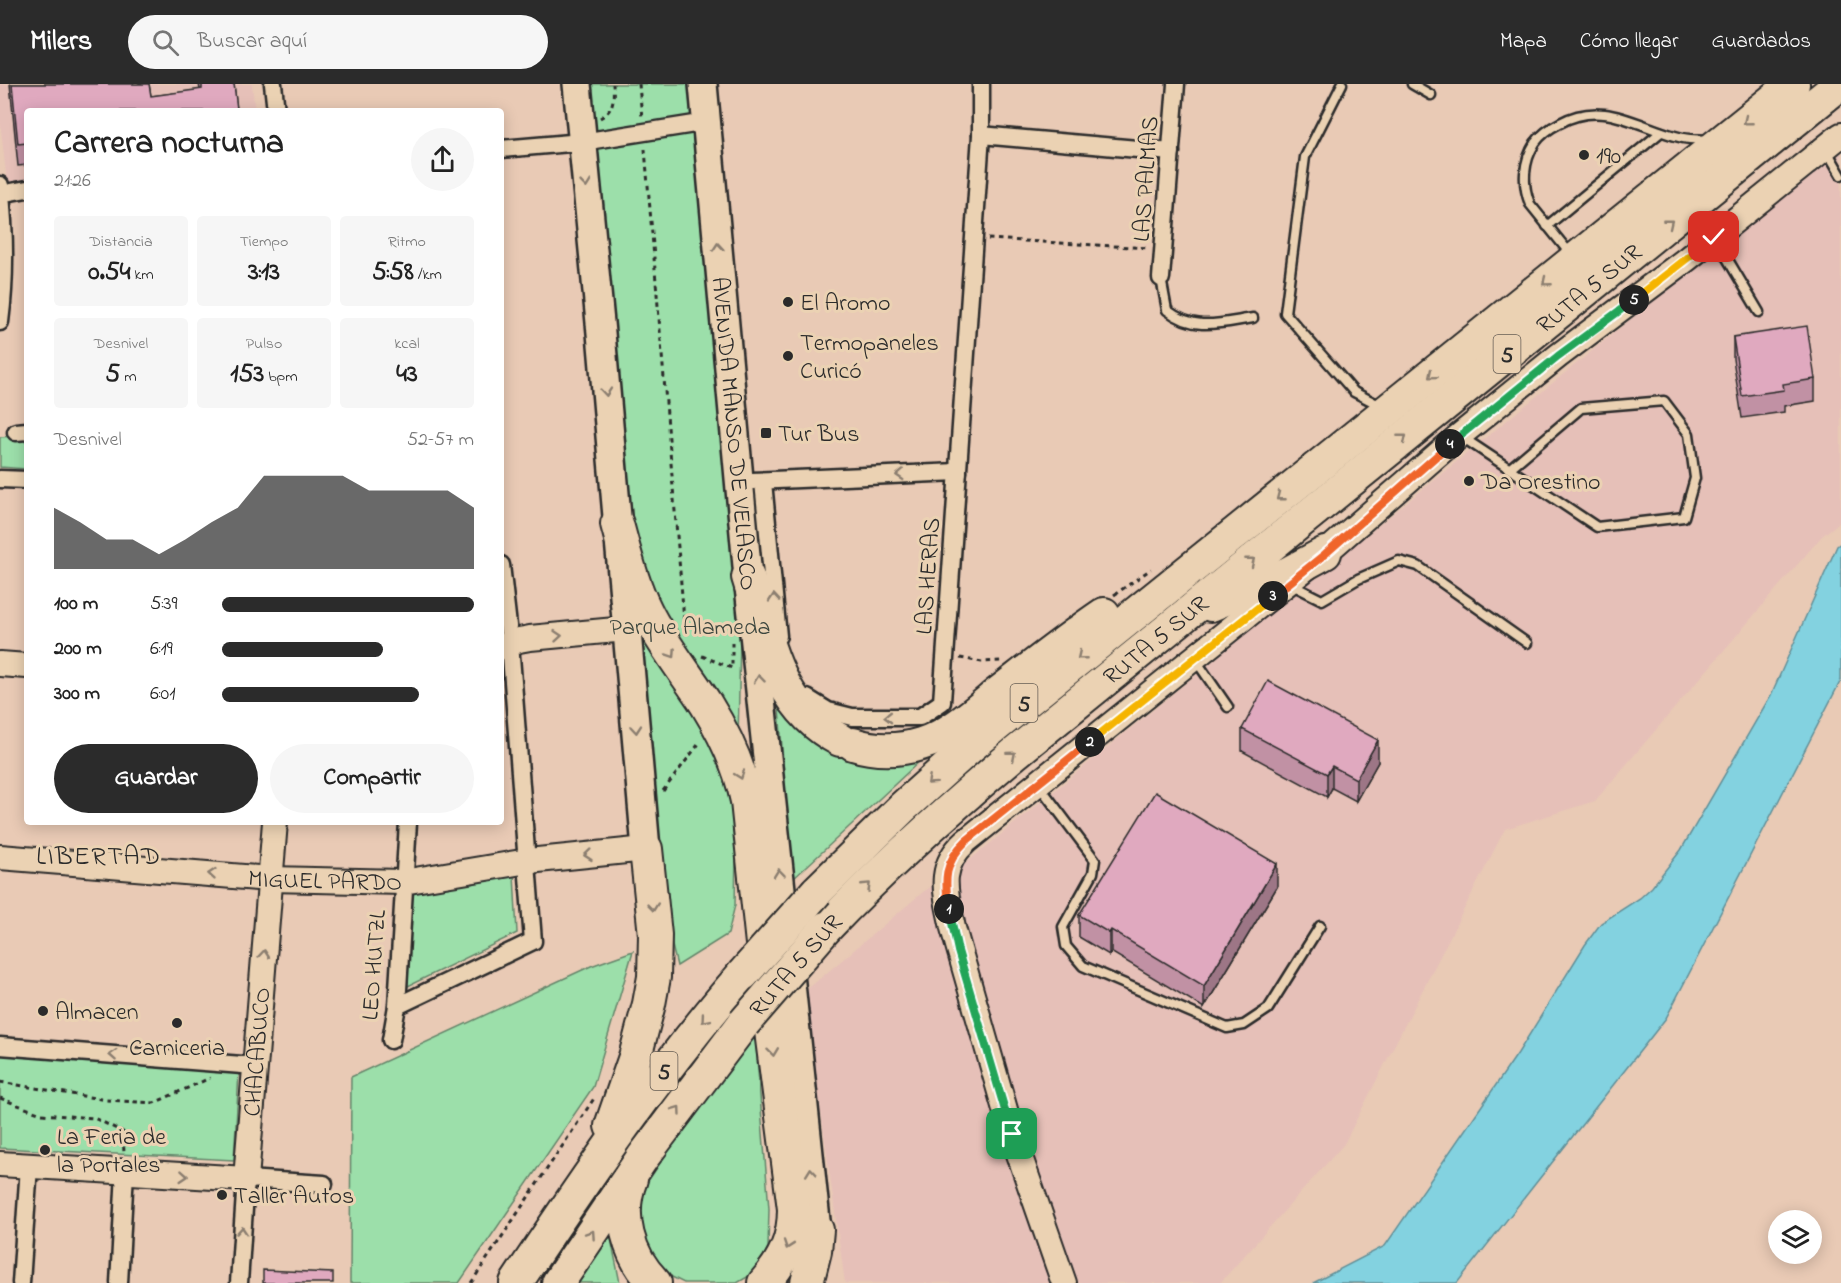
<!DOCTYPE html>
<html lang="es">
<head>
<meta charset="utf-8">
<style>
  body { margin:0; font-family:"Indie Flower",sans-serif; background:#f6f6f6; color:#222; height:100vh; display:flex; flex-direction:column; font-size:22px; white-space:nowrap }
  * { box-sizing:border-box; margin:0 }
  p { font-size:20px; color:#767676 }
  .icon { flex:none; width:33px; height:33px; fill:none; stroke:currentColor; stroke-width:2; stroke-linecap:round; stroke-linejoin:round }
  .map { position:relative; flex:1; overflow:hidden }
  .drawer { position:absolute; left:24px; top:24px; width:480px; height:717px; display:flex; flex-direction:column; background:#fff; border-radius:6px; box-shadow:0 3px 15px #0003 }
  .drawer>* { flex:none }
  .fabs { position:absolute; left:1768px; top:1126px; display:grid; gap:12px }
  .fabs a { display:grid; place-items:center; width:54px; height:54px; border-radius:50%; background:#fff; box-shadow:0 3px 15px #0003; font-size:30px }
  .pin { position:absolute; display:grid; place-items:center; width:51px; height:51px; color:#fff; margin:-26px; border-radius:12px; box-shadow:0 3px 9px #0006 }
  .km { position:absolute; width:30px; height:30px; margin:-15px; border-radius:50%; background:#222; color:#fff; font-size:16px; line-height:30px; text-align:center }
  .round { display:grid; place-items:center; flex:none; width:63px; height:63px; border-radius:32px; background:#f6f6f6 }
  .head { display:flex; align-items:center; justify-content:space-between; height:102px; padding:0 30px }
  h1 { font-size:33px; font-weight:700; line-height:45px }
  .figures { display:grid; grid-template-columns:repeat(3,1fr); gap:9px; height:102px; padding:6px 30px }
  .figures div { display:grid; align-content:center; border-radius:6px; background:#f6f6f6; text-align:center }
  .figures b { font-size:26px; font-weight:700 }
  .figures small { font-size:16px; font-weight:400 }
  .figures p { font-size:16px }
  .chart { height:168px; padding:12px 30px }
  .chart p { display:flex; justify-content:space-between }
  .chart svg { width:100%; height:108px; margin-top:6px; fill:#2b2b2b; opacity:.7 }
  .cta { display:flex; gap:12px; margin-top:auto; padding:12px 30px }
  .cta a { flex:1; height:69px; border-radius:36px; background:#2b2b2b; color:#fff; font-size:24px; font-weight:700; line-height:69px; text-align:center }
  .cta a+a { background:#f6f6f6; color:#222 }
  ul { padding:0 30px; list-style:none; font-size:20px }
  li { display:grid; grid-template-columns:96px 72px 1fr; align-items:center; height:45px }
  li i { height:15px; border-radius:8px; background:#2b2b2b }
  header { display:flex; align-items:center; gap:36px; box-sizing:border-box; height:84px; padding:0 30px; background:#2b2b2b; color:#fff }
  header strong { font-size:28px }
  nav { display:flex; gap:33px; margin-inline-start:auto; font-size:21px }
  .search { width:420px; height:54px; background:#f6f6f6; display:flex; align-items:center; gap:15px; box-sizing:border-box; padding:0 21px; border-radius:33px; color:#767676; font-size:22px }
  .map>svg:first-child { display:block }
</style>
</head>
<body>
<header>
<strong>Milers</strong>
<div class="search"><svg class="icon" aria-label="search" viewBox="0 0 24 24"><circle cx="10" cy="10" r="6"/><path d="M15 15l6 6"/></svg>Buscar aquí</div>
<nav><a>Mapa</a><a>Cómo llegar</a><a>Guardados</a></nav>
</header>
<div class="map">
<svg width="1841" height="1199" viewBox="0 0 1841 1199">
  <rect width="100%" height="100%" fill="#e9cab5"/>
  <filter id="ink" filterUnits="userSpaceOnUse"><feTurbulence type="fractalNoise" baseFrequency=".0167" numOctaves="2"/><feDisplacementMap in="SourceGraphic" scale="12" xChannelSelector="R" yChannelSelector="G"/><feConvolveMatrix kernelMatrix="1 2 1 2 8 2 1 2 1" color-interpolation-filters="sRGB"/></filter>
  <g filter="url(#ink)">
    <!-- built -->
    <g fill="#e6c0b8">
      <path d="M0 0H252L255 27H27V96L7 99 0 37Z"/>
      <path d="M1841 63V437L1822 452 1595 717 1505 745 1344 1060 1220 1199H845L804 908 923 808 960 784Z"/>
    </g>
    <!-- green -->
    <g fill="#9cdfaa" stroke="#64856a" stroke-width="1.5">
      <path d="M589 0H688L740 550 735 821 728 850 677 882 668 845Z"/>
      <path d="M27 351V385L0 383V353Z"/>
      <path d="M779 624 789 636 812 656 922 675 792 796Z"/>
      <path d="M514 791 517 849 406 903 411 806Z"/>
      <path d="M633 867 593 1003 459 1199H350L351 993 591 882Z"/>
      <path d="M755 949 769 1125 768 1163 756 1188 737 1199H684L672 1193 662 1185 646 1165 638 1128 644 1103 729 976Z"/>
      <path d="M0 971 239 988 234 1076 0 1064Z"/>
      <path d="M610 1150 620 1199H576Z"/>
    </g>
    <!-- water -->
    <path fill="#83d2e0" stroke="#608f98" stroke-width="1.5" d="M1841 459V596L1666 934 1457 1199H1313L1385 1162 1518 969 1585 861 1601 839 1640 814 1652 803 1681 766 1771 611 1837 462Z"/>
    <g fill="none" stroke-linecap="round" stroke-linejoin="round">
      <!-- lane casing -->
      <g stroke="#2b2b2b" stroke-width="13">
        <g id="lane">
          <path d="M1342 0 1305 73 1285 229 1354 308 1381 322"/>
          <path d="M1412 0 1431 11"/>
          <path d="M1827 67 1841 91"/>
          <path d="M1547 142 1661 48"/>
          <path d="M1715 154 1759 228"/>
          <path d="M1572 172 1530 120C1522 100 1523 78 1535 59 1542 49 1550 44 1560 39 1605 14 1640 45 1683 54 1692 56 1701 55 1710 56"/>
          <path d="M1161 194 1167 226C1195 248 1220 239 1253 234"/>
          <path d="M1462 353 1597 443 1684 433 1695 394 1689 350 1664 317 1581 324 1509 385"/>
          <path d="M1292 501 1322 516 1358 495 1399 477 1418 482 1527 559"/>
          <path d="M1195 575 1228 623"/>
          <path d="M1038 700 1095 776 1093 789 1063 843 1066 862 1083 882 1227 944 1244 941 1268 925 1320 842"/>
        </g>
      </g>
      <!-- street casing -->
      <g stroke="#2b2b2b" stroke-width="21">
        <g id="street">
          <path d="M273 0 276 27"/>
          <path d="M981 51 1171 68"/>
          <path d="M501 65 582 58 707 38"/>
          <path d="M0 101C5 147 6 192 0 238"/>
          <path d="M0 110 27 105"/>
          <path d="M1161 194 1176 0"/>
          <path d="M16 348 27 347"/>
          <path d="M0 395 27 396"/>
          <path d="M752 397 958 388"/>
          <path d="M763 398 778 552"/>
          <path d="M807 614 828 627 852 633H920L942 618 981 51V0"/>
          <path d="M397 922 533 857 510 559 501 481"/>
          <path d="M391 956 397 922 408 738"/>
          <path d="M0 962 255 982"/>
          <path d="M21 1199 29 1082"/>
          <path d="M119 1199 125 1088"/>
          <path d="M239 1199 246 1095 324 1100"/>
        </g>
      </g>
      <!-- secondary casing -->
      <g stroke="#2b2b2b" stroke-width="28">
        <g id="secondary">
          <path d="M501 563 519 556 530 554 626 545"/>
          <path d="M0 580 27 582"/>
          <path id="s1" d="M0 773 270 795 403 798 528 777 646 765"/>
          <path id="s2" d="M0 1080 246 1095 275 738"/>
          <path d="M1064 1199 1012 1050 953 844C946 809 936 784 966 757L1325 469 1459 352 1558 272 1687 175 1841 51"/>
        </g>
      </g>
      <!-- primary casing -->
      <g stroke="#2b2b2b" stroke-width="32">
        <g id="primary">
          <path d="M577 0 601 249 646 765"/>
          <path id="s3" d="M703 0 748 493 817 1146"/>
        </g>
      </g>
      <!-- highway casing -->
      <g stroke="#2b2b2b" stroke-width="36">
        <g id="highway">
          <path d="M617 440C625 469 632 499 646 527 662 560 686 589 706 620 724 649 740 683 747 717L772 955 794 1125C794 1155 784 1177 764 1199"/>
          <path d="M748 493C768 556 776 623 840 656"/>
          <path d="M1211 521 1288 489 1325 469"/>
          <path d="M853 660C875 667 898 667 921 660 950 651 974 629 997 610 1032 583 1067 555 1104 530"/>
          <path d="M817 807 903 723 971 662 1793 0"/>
          <path id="s4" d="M826 844C885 782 949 725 1014 670L1840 0"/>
          <path d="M611 1042 635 973 649 920 654 893 655 851 646 765"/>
          <path d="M631 1095C617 1131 628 1172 655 1199"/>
          <path d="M516 1199C587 1092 659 987 743 890"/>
          <path d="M558 1199 643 1073 744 939"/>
          <path d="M807 1199 815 1167 817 1146"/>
        </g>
      </g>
      <!-- path -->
      <g stroke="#2b2b2b" stroke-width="3" stroke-dasharray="4.5 4.5" stroke-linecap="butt">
        <path d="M639 0 642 34"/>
        <path d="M600 34C614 26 614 16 613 0"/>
        <path d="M645 65 685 548"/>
        <path d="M988 155 1149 164"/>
        <path d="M1114 511 1151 485"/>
        <path d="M732 558V585"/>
        <path d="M702 572 732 584"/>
        <path d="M960 574 982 578 1001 577"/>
        <path d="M663 707 701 657"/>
        <path d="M0 998 106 1016 154 1019 210 994"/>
        <path d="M0 1014 41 1030 94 1034 123 1048 124 1070"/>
        <path d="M471 1199 595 1013"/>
      </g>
      <!-- lane -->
      <use href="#lane" stroke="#ebd2b3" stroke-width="8"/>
      <!-- street -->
      <use href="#street" stroke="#ebd2b3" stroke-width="16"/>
      <!-- secondary -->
      <use href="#secondary" stroke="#ebd2b3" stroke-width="24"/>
      <!-- primary -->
      <use href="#primary" stroke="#ebd2b3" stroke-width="27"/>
      <!-- highway -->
      <use href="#highway" stroke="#ebd2b3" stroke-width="32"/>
      <!-- highway-bridge casing -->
      <g stroke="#2b2b2b" stroke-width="36" stroke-linecap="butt">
        <g id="highway-bridge">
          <path d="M743 890 817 807"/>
          <path d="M744 939 826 844"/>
        </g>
      </g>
      <!-- highway-bridge -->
      <use href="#highway-bridge" stroke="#ebd2b3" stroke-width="32"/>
    </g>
    <!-- wall -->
    <g fill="#c191a4" stroke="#2b2b2b" stroke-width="1.5">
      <path d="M10 0H149L151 12 200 6 199 0H234L237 27H27V81L18 82Z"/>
      <path d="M1733 253 1815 295V317L1784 322V328L1742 334 1733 275Z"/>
      <path d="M1242 645 1378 678 1356 717 1332 704 1327 713 1242 667Z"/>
      <path d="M1277 803 1204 924 1111 868 1109 871 1079 853V831Z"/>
    </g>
    <!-- shaded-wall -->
    <g fill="#9d7686" stroke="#2b2b2b" stroke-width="1.5">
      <path d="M1378 656V678L1356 717V695Z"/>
      <path d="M1332 682V704L1327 713V690Z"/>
      <path d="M1277 780V803L1204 924V902Z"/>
      <path d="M1111 846V868L1109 871V849Z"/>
    </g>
    <!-- building -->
    <g fill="#e0a9bf" stroke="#2b2b2b" stroke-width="1.5">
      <path d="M12 0H149L151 12 202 5V0H234L237 25 222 27H27V59L18 60Z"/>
      <path d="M1807 242 1815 295 1783 300 1784 306 1742 312 1733 253Z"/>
      <path d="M1268 597 1378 656 1356 695 1332 682 1327 690 1242 645Z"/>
      <path d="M1155 708 1277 780 1204 902 1111 846 1109 849 1079 831Z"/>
      <path d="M263 1186 333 1189V1199H263Z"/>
    </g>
    <!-- one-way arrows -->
    <defs><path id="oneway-chevron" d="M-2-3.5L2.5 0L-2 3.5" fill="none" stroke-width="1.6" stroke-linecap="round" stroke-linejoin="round" transform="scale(1.5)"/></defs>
    <g stroke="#8b7e6f">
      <use href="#oneway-chevron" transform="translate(1747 37) rotate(141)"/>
      <use href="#oneway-chevron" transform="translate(586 100) rotate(84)"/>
      <use href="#oneway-chevron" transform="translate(1669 139) rotate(-39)"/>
      <use href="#oneway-chevron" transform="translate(718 163) rotate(-95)"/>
      <use href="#oneway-chevron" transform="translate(1546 198) rotate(141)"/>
      <use href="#oneway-chevron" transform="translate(1432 291) rotate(140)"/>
      <use href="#oneway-chevron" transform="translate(606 308) rotate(85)"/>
      <use href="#oneway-chevron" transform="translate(1403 354) rotate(-39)"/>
      <use href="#oneway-chevron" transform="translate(900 391) rotate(177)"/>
      <use href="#oneway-chevron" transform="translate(1280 413) rotate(142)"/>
      <use href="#oneway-chevron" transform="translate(1251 477) rotate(-39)"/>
      <use href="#oneway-chevron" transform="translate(774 514) rotate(-95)"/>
      <use href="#oneway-chevron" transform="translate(558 552) rotate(-5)"/>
      <use href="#oneway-chevron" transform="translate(672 570) rotate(56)"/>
      <use href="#oneway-chevron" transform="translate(1081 572) rotate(141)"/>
      <use href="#oneway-chevron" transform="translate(759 595) rotate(-96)"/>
      <use href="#oneway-chevron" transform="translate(888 633) rotate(179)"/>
      <use href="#oneway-chevron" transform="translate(636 645) rotate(85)"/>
      <use href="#oneway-chevron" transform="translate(1012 671) rotate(-40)"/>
      <use href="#oneway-chevron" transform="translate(740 691) rotate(70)"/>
      <use href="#oneway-chevron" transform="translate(931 697) rotate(138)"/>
      <use href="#oneway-chevron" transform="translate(588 771) rotate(174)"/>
      <use href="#oneway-chevron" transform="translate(779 789) rotate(-96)"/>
      <use href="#oneway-chevron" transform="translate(212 790) rotate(-175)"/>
      <use href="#oneway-chevron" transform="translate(867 802) rotate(-44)"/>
      <use href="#oneway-chevron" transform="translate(653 823) rotate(84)"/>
      <use href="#oneway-chevron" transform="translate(264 870) rotate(-85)"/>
      <use href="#oneway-chevron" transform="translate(705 935) rotate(130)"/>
      <use href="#oneway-chevron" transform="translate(773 968) rotate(83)"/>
      <use href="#oneway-chevron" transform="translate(113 971) rotate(-176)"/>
      <use href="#oneway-chevron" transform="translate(677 1026) rotate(-54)"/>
      <use href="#oneway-chevron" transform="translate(811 1088) rotate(-96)"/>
      <use href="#oneway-chevron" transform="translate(184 1092) rotate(4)"/>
      <use href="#oneway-chevron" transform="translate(242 1147) rotate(-86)"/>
      <use href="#oneway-chevron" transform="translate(591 1150) rotate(-56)"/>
      <use href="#oneway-chevron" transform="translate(788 1161) rotate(109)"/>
    </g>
  </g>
  <g fill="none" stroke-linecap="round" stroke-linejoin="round" filter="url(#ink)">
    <!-- split-1 casing -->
    <g stroke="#fff" stroke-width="12">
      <path id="split-1" d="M949 825 958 867 1012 1050"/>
    </g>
    <!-- split-2 casing -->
    <g stroke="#fff" stroke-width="12">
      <path id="split-2" d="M949 825C944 796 944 778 966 757L1090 658"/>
    </g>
    <!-- split-3 casing -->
    <g stroke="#fff" stroke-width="12">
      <path id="split-3" d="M1090 658 1273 512"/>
    </g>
    <!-- split-4 casing -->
    <g stroke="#fff" stroke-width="12">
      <path id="split-4" d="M1273 512 1325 470 1450 360"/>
    </g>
    <!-- split-5 casing -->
    <g stroke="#fff" stroke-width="12">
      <path id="split-5" d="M1450 360 1558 272 1634 216"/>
    </g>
    <!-- split-6 casing -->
    <g stroke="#fff" stroke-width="12">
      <path id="split-6" d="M1634 216 1714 153"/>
    </g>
    <!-- split-1 -->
    <use href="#split-1" stroke="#22a559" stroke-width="8"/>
    <!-- split-2 -->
    <use href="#split-2" stroke="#f0652b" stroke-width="8"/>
    <!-- split-3 -->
    <use href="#split-3" stroke="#f5b400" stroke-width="8"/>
    <!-- split-4 -->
    <use href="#split-4" stroke="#f0652b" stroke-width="8"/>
    <!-- split-5 -->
    <use href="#split-5" stroke="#22a559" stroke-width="8"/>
    <!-- split-6 -->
    <use href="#split-6" stroke="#f5b400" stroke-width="8"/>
  </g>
  <!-- markers -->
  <g fill="#2b2b2b" stroke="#ebd2b3" stroke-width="2">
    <circle cx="1584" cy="71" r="6"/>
    <circle cx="788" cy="218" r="6"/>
    <circle cx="788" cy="272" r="6"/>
    <rect x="760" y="343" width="12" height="12" rx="3"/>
    <circle cx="1469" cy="397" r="6"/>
    <circle cx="43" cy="927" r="6"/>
    <circle cx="177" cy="939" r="6"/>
    <circle cx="45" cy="1066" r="6"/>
    <circle cx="222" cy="1111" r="6"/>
  </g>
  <g text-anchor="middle" stroke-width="6" stroke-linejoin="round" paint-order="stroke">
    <!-- shield labels -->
    <g fill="#ebd2b3" stroke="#655d54" stroke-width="1.5">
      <rect x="1493.5" y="251" width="27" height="38" rx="4.5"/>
      <rect x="1010.5" y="600" width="27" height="38" rx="4.5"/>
      <rect x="650.5" y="968" width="27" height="38" rx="4.5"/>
    </g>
    <g font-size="22" font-weight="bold" fill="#2b2b2b">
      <text x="1507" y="278">5</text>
      <text x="1024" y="627">5</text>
      <text x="664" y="995">5</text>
    </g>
    <!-- poi labels -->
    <g font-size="24" fill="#2b2b2b" stroke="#ebd2b3" text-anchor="start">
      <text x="1596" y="79">190</text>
      <text x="800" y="226">El Aromo</text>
      <text x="800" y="266">Termopaneles<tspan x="800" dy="28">Curicó</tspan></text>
      <text x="778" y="357">Tur Bus</text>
      <text x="1481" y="405">Da Orestino</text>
      <text x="55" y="935">Almacen</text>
      <text x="177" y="971" text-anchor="middle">Carniceria</text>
      <text x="57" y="1060">La Feria de<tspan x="57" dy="28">la Portales</tspan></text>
      <text x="234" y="1119">Taller Autos</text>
    </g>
    <!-- street labels -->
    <g font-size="24" fill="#2b2b2b" stroke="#ebd2b3">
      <text transform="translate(1145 95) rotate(-86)" y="8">LAS PALMAS</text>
      <text dy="8" stroke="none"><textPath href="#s4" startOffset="996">RUTA 5 SUR</textPath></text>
      <text dy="8" stroke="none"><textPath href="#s3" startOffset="351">AVENIDA MANSO DE VELASCO</textPath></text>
      <text transform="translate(927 492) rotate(-86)" y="8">LAS HERAS</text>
      <text dy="8" stroke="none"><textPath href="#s4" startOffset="438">RUTA 5 SUR</textPath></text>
      <text dy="8" stroke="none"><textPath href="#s1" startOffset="326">MIGUEL PARDO</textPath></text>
      <text transform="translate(373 881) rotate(-86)" y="8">LEO HUTZL</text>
      <text transform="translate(795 881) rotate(-49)" y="8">RUTA 5 SUR</text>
      <text dy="8" stroke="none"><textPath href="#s2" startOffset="374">CHACABUCO</textPath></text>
    </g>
    <!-- park labels -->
    <g font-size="24" fill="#3c463e" stroke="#ebd2b3">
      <text x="690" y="550">Parque Alameda</text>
    </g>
    <!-- neighbourhood labels -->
    <g font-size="26" letter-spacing="1.5" fill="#2b2b2b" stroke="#ebd2b3">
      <text x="99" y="780">LIBERTAD</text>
    </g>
  </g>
</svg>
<div class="fabs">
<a><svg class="icon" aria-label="layers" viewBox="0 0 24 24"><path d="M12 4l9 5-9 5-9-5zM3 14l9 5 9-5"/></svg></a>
</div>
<div class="pin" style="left:1012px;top:1050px;background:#1e9e55"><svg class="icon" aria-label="arrive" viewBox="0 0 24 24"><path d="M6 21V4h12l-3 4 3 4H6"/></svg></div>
<div class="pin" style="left:1714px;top:153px;background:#d93025"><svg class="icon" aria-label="check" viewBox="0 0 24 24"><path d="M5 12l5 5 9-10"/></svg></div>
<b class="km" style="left:949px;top:825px">1</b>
<b class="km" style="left:1090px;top:658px">2</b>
<b class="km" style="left:1273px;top:512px">3</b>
<b class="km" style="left:1450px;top:360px">4</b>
<b class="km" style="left:1634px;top:216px">5</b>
<section class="drawer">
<div class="head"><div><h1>Carrera nocturna</h1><p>21:26</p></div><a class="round"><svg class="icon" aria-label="share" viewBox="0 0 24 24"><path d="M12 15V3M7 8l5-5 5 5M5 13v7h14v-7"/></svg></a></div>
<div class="figures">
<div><p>Distancia</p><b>0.54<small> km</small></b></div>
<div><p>Tiempo</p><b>3:13</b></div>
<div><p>Ritmo</p><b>5:58<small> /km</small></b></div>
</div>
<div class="figures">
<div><p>Desnivel</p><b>5<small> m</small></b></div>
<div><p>Pulso</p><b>153<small> bpm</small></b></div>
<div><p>kcal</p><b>43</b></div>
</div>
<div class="chart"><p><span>Desnivel</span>52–57 m</p>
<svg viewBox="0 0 160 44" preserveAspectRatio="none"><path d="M0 44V19L10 25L20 32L30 32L40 38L50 32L60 25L70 19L80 6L90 6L100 6L110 6L120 12L130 12L140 12L150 12L160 19V44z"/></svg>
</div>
<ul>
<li><b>100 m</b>5:39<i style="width:100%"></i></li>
<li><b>200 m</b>6:19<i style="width:64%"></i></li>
<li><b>300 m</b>6:01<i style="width:78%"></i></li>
</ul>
<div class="cta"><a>Guardar</a><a>Compartir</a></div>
</section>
</div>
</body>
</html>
